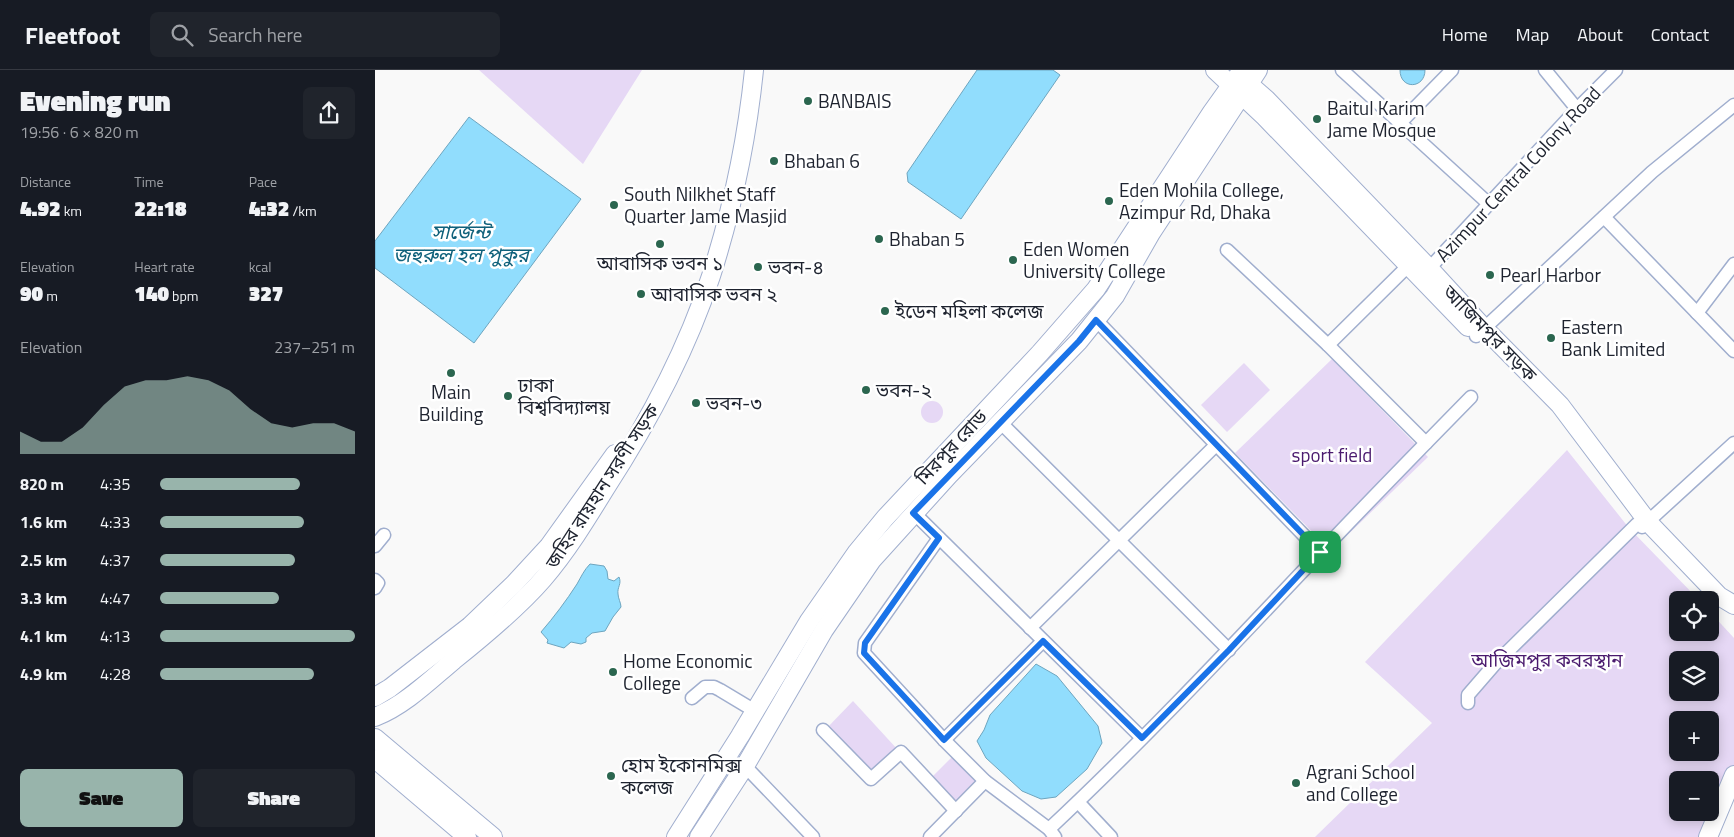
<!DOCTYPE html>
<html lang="en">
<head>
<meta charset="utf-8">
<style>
  body { margin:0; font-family:"Titillium Web","Noto Sans Bengali",sans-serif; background:#20242c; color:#f1f3f6; height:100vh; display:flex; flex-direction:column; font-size:19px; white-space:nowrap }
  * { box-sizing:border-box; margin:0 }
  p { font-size:16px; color:#9ea1a6 }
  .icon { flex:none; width:28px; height:28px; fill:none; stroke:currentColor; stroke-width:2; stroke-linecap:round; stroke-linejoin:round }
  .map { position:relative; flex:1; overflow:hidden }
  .panel { display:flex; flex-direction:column; background:#171b24; width:375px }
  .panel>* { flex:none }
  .tools { position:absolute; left:1294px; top:521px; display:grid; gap:10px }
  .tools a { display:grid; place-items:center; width:50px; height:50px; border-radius:8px; background:#171b24; box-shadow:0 2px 12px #0003; font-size:25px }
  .pin { position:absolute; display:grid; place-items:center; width:42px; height:42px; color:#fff; margin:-21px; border-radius:10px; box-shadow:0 2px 8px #0006 }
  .round { display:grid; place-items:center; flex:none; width:52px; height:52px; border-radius:8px; background:#20242c }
  .head { display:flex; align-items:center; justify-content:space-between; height:85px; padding:0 20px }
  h1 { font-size:28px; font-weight:800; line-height:38px }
  .metrics { display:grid; grid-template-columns:repeat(3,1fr); gap:8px; height:85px; padding:5px 20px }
  .metrics div { display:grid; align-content:center }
  .metrics b { font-size:21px; font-weight:800 }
  .metrics small { font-size:14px; font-weight:400 }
  .metrics p { font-size:14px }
  .chart { height:140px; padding:10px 20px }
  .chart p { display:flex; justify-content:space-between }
  .chart svg { width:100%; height:90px; margin-top:5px; fill:#98b4ab; opacity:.7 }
  .button { display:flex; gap:10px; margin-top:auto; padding:10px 20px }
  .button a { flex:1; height:58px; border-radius:8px; background:#98b4ab; color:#111; font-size:20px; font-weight:800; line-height:58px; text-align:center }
  .button a+a { background:#20242c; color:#f1f3f6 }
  ul { padding:0 20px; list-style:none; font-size:16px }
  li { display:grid; grid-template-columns:80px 60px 1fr; align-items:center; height:38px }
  li i { height:12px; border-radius:6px; background:#98b4ab }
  header { display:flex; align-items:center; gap:30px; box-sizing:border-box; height:70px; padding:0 25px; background:#171b24; border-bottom:1px solid #363941 }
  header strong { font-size:24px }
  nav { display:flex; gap:28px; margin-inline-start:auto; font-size:18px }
  .search { width:350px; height:45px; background:#20242c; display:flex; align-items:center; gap:12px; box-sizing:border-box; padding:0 18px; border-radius:8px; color:#9ea1a6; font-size:19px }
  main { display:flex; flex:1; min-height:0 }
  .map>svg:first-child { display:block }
</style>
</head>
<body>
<header>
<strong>Fleetfoot</strong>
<div class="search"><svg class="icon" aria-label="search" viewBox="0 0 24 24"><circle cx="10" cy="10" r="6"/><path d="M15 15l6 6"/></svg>Search here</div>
<nav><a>Home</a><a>Map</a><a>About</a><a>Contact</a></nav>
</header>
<main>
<section class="panel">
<div class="head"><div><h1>Evening run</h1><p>19:56 · 6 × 820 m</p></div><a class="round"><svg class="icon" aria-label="share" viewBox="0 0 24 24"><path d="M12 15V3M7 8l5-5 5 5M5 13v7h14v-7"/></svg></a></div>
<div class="metrics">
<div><p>Distance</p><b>4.92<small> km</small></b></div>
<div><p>Time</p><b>22:18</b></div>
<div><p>Pace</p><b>4:32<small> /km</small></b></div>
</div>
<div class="metrics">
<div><p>Elevation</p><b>90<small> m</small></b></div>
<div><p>Heart rate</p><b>140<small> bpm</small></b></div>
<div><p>kcal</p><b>327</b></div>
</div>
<div class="chart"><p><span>Elevation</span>237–251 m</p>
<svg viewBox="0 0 160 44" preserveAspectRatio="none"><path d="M0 44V33L10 38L20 38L30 31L40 20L50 11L60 8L70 8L80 6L90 8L100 13L110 22L120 29L130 31L140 29L150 29L160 33V44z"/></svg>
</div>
<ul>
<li><b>820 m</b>4:35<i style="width:72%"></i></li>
<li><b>1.6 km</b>4:33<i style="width:74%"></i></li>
<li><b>2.5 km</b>4:37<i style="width:69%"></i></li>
<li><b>3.3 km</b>4:47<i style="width:61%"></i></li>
<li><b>4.1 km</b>4:13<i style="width:100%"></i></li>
<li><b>4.9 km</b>4:28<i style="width:79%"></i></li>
</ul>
<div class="button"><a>Save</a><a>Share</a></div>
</section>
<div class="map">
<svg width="1359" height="767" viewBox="0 0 1359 767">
  <rect width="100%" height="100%" fill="#f9f9f9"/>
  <!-- green -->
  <g fill="#e6d8f5" fill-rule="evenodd">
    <path d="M104 0H267L208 94Z"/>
    <path d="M957 289 1053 387 956 481 860 383Z"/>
    <path d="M869 293 895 320 852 362 826 335Z"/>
    <circle cx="557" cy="342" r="11"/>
    <path d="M1192 380 1254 458 1324 530H1302V562H1335V542L1359 568V696L1326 767H940L1057 653 990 592ZM1302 590H1335V622H1302ZM1302 650H1335V682H1302ZM1302 710H1335V742H1302Z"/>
    <path d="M478 631 523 680 495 705 451 659Z"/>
    <path d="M577 687 601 710 581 733 557 707Z"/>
  </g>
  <!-- water -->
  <g fill="#91ddfd" stroke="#6ea5bf">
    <path d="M602 0H678L685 5 586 149 533 112 532 103Z"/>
    <path d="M1025 0H1050C1050 19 1025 20 1025 0Z"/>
    <path d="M94 47 206 129 99 273 0 198V171Z"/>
    <path d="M215 494 229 496 232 501 233 509 239 511 244 507C247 514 242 517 243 524 243 528 246 533 246 537L238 547 230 561 217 563 211 568V572L206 574 196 572 189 578 172 573 173 570 166 562C179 547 191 531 202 514 206 507 209 500 215 494Z"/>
    <path d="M661 594 682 606 723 656 727 673 712 699 681 727 666 729 647 721 611 688 602 671 609 660 615 645Z"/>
  </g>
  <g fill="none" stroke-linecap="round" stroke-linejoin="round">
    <!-- street casing -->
    <g stroke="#a0aece" stroke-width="15">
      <g id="street">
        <path d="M967 0 1114 134"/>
        <path d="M1170 0 1202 39"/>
        <path d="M1025 53 1077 0"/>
        <path d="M1229 147 1359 281"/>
        <path d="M852 180 953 275 1051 373"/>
        <path d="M1050 203 1202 39 1241 0"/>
        <path d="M1322 243 1359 194"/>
        <path d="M721 250 945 482"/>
        <path d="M1101 266 1277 102 1359 35"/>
        <path d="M953 275 1033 196"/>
        <path d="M625 352 854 580"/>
        <path d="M539 443 767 668"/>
        <path d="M1267 457 1359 373"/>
        <path d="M564 468 490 573 489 583 569 670 610 711 674 759 680 767"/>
        <path d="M0 476 9 465"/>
        <path d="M0 510 3 513 0 518"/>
        <path d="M655 558 841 375"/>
        <path d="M317 628 330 617H339L345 620 380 641"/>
        <path d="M1093 633V625L1119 595 1262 454"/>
        <path d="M448 660 496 709 526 682 581 741"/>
        <path d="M569 670 668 571"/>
        <path d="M370 696 438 767"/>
        <path d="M703 732 736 767"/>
        <path d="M674 759C768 671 856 577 944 484 994 431 1045 379 1096 327"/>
        <path d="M555 767 610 711"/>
      </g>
    </g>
    <!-- secondary casing -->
    <g stroke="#a0aece" stroke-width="20">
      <g id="secondary">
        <path d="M840 0 890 47 1093 257"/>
        <path d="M867 8 891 29 1054 198 1109 258 1185 335 1273 452 1344 526 1359 535"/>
        <path d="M0 627 15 618 95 556 139 514 174 476 240 384"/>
        <path d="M0 647C30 635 54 611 79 590 109 566 143 538 168 509 192 481 211 450 230 419 273 353 311 282 336 206 357 140 372 69 379 0"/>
        <path d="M0 668 118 767"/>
        <path d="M0 689 92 767"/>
        <path d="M301 767 365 666 434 551 482 482 510 448 665 283 721 219 837 42 867 0"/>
        <path d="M324 767 370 696 449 560 497 490 574 405 704 271 740 226 776 163 883 0"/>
        <path d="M1333 767 1359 705"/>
      </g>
    </g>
    <!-- street -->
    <use href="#street" stroke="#fff" stroke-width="12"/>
    <!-- secondary -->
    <use href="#secondary" stroke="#fff" stroke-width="18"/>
  </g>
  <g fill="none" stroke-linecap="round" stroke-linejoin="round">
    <!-- route casing -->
    <g stroke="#fff" stroke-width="10">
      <path id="route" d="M721 250 945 482 854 580 767 668 668 571 569 670 489 583 490 573 564 468 538 443 704 271Z"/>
    </g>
    <!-- route -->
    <use href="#route" stroke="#1a73e8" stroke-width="6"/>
  </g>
  <!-- markers -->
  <g fill="#2b664f" stroke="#fff" stroke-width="2">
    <circle cx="433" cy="31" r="5"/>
    <circle cx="942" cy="49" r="5"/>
    <circle cx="399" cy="91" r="5"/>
    <circle cx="734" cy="131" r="5"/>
    <circle cx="239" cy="135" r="5"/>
    <circle cx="504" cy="169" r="5"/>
    <circle cx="285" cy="174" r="5"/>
    <circle cx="638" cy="190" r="5"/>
    <circle cx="383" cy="197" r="5"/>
    <circle cx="1115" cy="205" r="5"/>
    <circle cx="266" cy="224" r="5"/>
    <circle cx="510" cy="241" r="5"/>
    <circle cx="1176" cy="268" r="5"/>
    <circle cx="76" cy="303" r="5"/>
    <circle cx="491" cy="320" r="5"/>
    <circle cx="133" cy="326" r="5"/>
    <circle cx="321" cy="333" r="5"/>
    <circle cx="238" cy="602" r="5"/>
    <circle cx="236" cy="706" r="5"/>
    <circle cx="921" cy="713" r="5"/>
  </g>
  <g text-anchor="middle" stroke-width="5" stroke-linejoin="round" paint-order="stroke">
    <!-- poi labels -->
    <g font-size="19" fill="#1e232f" stroke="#fff" text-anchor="start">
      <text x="443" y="38">BANBAIS</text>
      <text x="952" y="45">Baitul Karim<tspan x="952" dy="22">Jame Mosque</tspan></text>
      <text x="409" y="98">Bhaban 6</text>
      <text x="744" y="127">Eden Mohila College,<tspan x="744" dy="22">Azimpur Rd, Dhaka</tspan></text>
      <text x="249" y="131">South Nilkhet Staff<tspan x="249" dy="22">Quarter Jame Masjid</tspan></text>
      <text x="514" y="176">Bhaban 5</text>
      <text x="648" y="186">Eden Women<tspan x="648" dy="22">University College</tspan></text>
      <text x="285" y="200" text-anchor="middle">আবাসিক ভবন ১</text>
      <text x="393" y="204">ভবন-৪</text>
      <text x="1125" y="212">Pearl Harbor</text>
      <text x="276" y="231">আবাসিক ভবন ২</text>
      <text x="520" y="248">ইডেন মহিলা কলেজ</text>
      <text x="1186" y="264">Eastern<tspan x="1186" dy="22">Bank Limited</tspan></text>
      <text x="143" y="322">ঢাকা<tspan x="143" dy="22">বিশ্ববিদ্যালয়</tspan></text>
      <text x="501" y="327">ভবন-২</text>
      <text x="76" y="329" text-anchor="middle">Main<tspan x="76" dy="22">Building</tspan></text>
      <text x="331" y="340">ভবন-৩</text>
      <text x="248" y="598">Home Economic<tspan x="248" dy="22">College</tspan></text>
      <text x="246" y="702">হোম ইকোনমিক্স<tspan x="246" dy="22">কলেজ</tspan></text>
      <text x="931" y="709">Agrani School<tspan x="931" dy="22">and College</tspan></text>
    </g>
    <!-- street labels -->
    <g font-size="19" fill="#1e232f" stroke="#fff">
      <text transform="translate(1143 104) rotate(-47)" y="7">Azimpur Central Colony Road</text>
      <text transform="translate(1115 263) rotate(46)" y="7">আজিমপুর সড়ক</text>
      <text transform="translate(576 377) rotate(-47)" y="7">মিরপুর রোড</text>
      <text transform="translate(227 416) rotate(-57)" y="7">জহির রায়হান সরণী সড়ক</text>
    </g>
    <!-- park labels -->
    <g font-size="19" fill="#4a1a6e" stroke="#fff">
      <text x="957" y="392">sport field</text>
      <text x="1172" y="597">আজিমপুর কবরস্থান</text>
    </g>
    <!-- water labels -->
    <g font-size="20" font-style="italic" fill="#0f617b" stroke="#fff">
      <text x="86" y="169">সার্জেন্ট<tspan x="86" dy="23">জহুরুল হল পুকুর</tspan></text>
    </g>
  </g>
</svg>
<div class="tools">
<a><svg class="icon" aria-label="locate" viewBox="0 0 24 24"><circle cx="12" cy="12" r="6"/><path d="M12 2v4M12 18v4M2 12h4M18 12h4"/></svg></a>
<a><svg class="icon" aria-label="layers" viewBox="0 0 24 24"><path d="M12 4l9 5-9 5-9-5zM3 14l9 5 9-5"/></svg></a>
<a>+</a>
<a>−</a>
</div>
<div class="pin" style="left:945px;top:482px;background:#1e9e55"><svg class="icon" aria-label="arrive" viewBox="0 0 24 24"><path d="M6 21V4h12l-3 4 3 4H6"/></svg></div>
</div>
</main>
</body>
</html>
